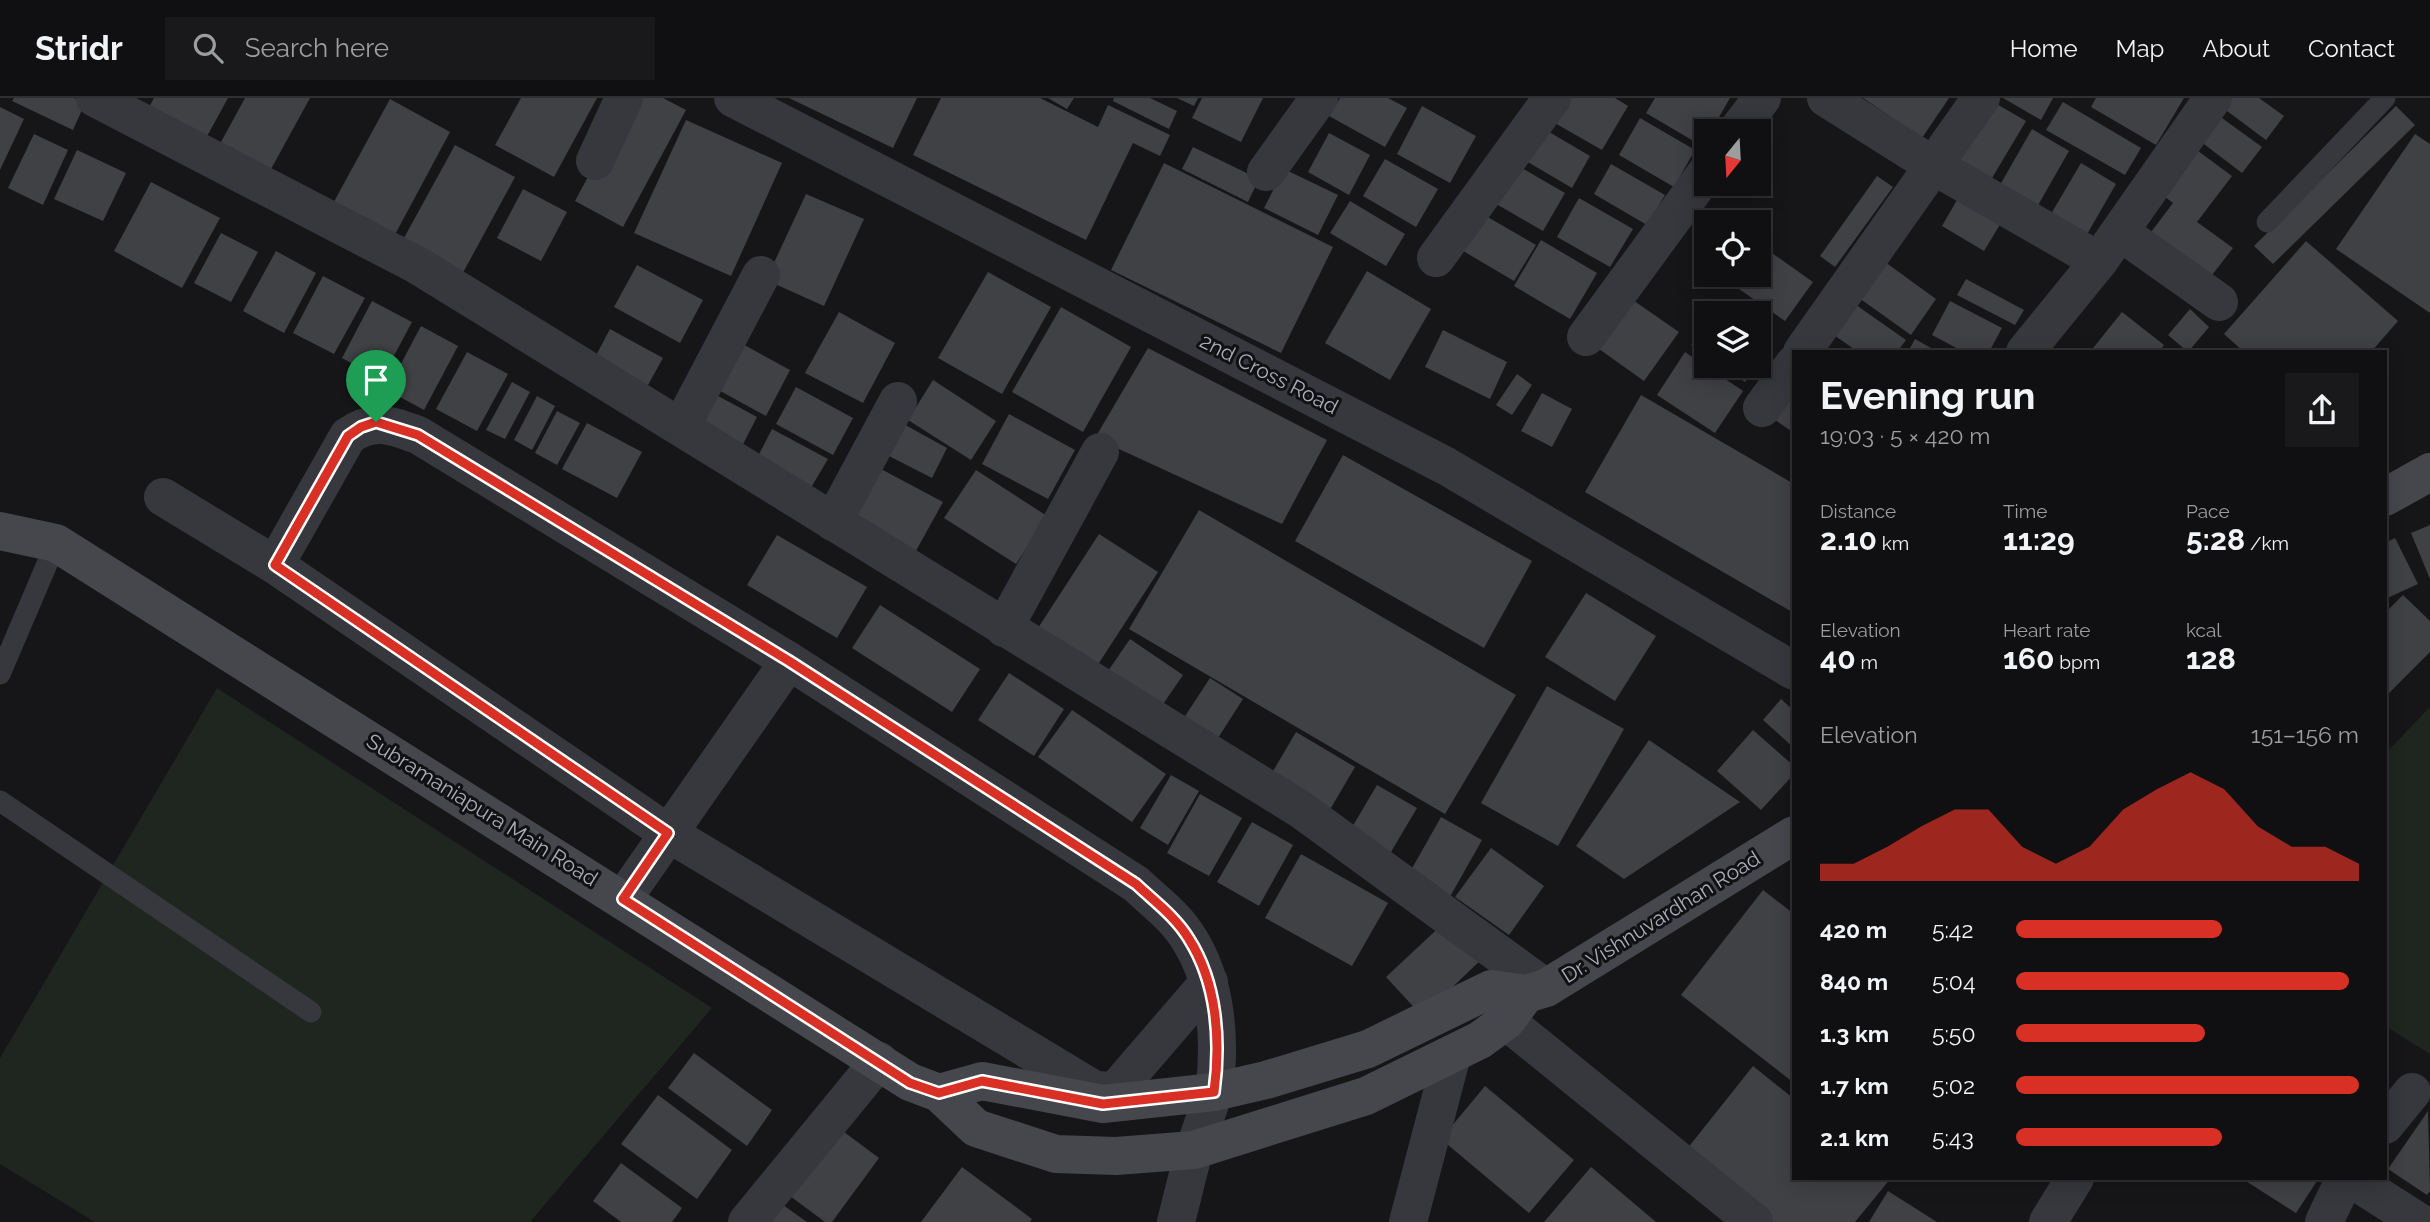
<!DOCTYPE html>
<html lang="en">
<head>
<meta charset="utf-8">
<style>
  body { margin:0; font-family:Raleway,sans-serif; background:#19191b; color:#f1f3f6; height:100vh; display:flex; flex-direction:column; font-size:26px; white-space:nowrap }
  * { box-sizing:border-box; margin:0 }
  p { font-size:23px; color:#9c9d9f }
  .icon { flex:none; width:38px; height:38px; fill:none; stroke:currentColor; stroke-width:2; stroke-linecap:round; stroke-linejoin:round }
  .map { position:relative; flex:1; overflow:hidden }
  .panel { position:absolute; left:1792px; top:252px; width:595px; height:830px; display:flex; flex-direction:column; background:#101012; border-radius:0px; box-shadow:0 4px 18px #0003,0 0 0 2px #303032 }
  .panel>* { flex:none }
  .needle { width:46px; rotate:198deg }
  .buttons { position:absolute; left:1694px; top:21px; display:grid; gap:14px }
  .buttons a { display:grid; place-items:center; width:77px; height:77px; border-radius:0px; background:#101012; box-shadow:0 4px 18px #0003,0 0 0 2px #303032; font-size:35px }
  .pin { position:absolute; display:grid; place-items:center; width:60px; height:60px; color:#fff; margin:-72px -30px; border-radius:50% 50% 50% 0; rotate:-45deg; box-shadow:0 0 7px #0007 }
  .pin .icon { rotate:45deg }
  .round { display:grid; place-items:center; flex:none; width:74px; height:74px; border-radius:0px; background:#19191b }
  .summary { display:flex; align-items:center; justify-content:space-between; height:119px; padding:0 28px }
  h1 { font-size:38px; font-weight:700; line-height:52px }
  .metrics { display:grid; grid-template-columns:repeat(3,1fr); gap:10px; height:119px; padding:7px 28px }
  .metrics div { display:grid; align-content:center }
  .metrics b { font-size:30px; font-weight:700 }
  .metrics small { font-size:19px; font-weight:400 }
  .metrics p { font-size:19px }
  .chart { height:196px; padding:14px 28px }
  .chart p { display:flex; justify-content:space-between }
  .chart svg { width:100%; height:126px; margin-top:7px; fill:#d93025; opacity:.7 }
  ul { padding:0 28px; list-style:none; font-size:23px }
  li { display:grid; grid-template-columns:112px 84px 1fr; align-items:center; height:52px }
  li i { height:18px; border-radius:9px; background:#d93025 }
  header { display:flex; align-items:center; gap:42px; box-sizing:border-box; height:98px; padding:0 35px; background:#101012; border-bottom:2px solid #303032 }
  header strong { font-size:33px }
  nav { display:flex; gap:38px; margin-inline-start:auto; font-size:24px }
  .search { width:490px; height:63px; background:#19191b; display:flex; align-items:center; gap:18px; box-sizing:border-box; padding:0 24px; border-radius:0px; color:#9c9d9f; font-size:26px }
  .map>svg:first-child { display:block }
</style>
</head>
<body>
<header>
<strong>Stridr</strong>
<div class="search"><svg class="icon" aria-label="search" viewBox="0 0 24 24"><circle cx="10" cy="10" r="6"/><path d="M15 15l6 6"/></svg>Search here</div>
<nav><a>Home</a><a>Map</a><a>About</a><a>Contact</a></nav>
</header>
<div class="map">
<svg width="2430" height="1124" viewBox="0 0 2430 1124">
  <rect width="100%" height="100%" fill="#161618"/>
  <!-- green -->
  <g fill="#1e261f">
    <path d="M217 590 712 910 530 1124H95L0 1066V960Z"/>
    <path d="M2430 609V956L2385 928V656Z"/>
  </g>
  <!-- building -->
  <g fill="#404145">
    <path d="M14 0H74L85 5 73 32 12 3Z"/>
    <path d="M154 0H228L205 42 148 11Z"/>
    <path d="M245 0H310L265 82 215 55Z"/>
    <path d="M521 0H597L554 79 495 47Z"/>
    <path d="M630 0H663L686 12 623 129 575 103Z"/>
    <path d="M789 0H917L893 50Z"/>
    <path d="M941 0H1040L1098 29 1108 7 1170 37 1160 58 1133 45 1086 142 913 57Z"/>
    <path d="M1048 0H1074L1067 11Z"/>
    <path d="M1114 0H1150L1177 13 1169 31 1113 3Z"/>
    <path d="M1177 0H1198L1194 8Z"/>
    <path d="M1202 0H1263L1241 44 1192 20Z"/>
    <path d="M1340 0H1388L1407 10 1385 49 1329 18Z"/>
    <path d="M1558 0H1615L1628 8 1602 52 1546 20Z"/>
    <path d="M1655 0H1730L1711 33H1706L1702 48 1646 15Z"/>
    <path d="M1863 0H1949L1922 40Z"/>
    <path d="M2003 0H2053L2041 22Z"/>
    <path d="M2096 0H2184L2156 47 2091 9Z"/>
    <path d="M2231 0H2259L2284 18 2266 42 2223 10Z"/>
    <path d="M390 1 450 34 391 144 330 111Z"/>
    <path d="M1988 1 2026 23 1992 80 1954 58Z"/>
    <path d="M2063 4 2141 50 2125 77 2046 32Z"/>
    <path d="M1422 8 1476 38 1450 85 1397 56Z"/>
    <path d="M2396 8 2415 27 2273 166 2254 148Z"/>
    <path d="M0 9 24 21 0 72Z"/>
    <path d="M2215 15 2262 49 2242 75 2196 40Z"/>
    <path d="M1640 20 1695 52 1674 89 1619 57Z"/>
    <path d="M686 22 782 65 731 178 634 135Z"/>
    <path d="M1539 28 1590 58 1572 90 1521 60Z"/>
    <path d="M2032 31 2069 53 2037 109 2000 87Z"/>
    <path d="M1329 35 1370 57 1349 97 1308 74Z"/>
    <path d="M34 36 68 52 43 107 8 90Z"/>
    <path d="M2415 36 2430 46V215L2336 151Z"/>
    <path d="M455 47 515 79 459 182 399 149Z"/>
    <path d="M2190 47 2232 78 2197 124 2233 150 2202 190 2142 146 2173 105 2156 92Z"/>
    <path d="M1193 49 1259 81 1248 104 1182 71Z"/>
    <path d="M77 52 126 75 103 123 54 101Z"/>
    <path d="M1385 61 1438 91 1416 129 1363 98Z"/>
    <path d="M1508 62 1565 95 1543 133 1486 100Z"/>
    <path d="M1164 65 1333 149 1281 255 1111 172Z"/>
    <path d="M2081 65 2116 86 2086 138 2051 116Z"/>
    <path d="M1611 66 1665 97 1647 127 1594 96Z"/>
    <path d="M1284 71 1338 97 1318 137 1264 110Z"/>
    <path d="M1877 78 1893 89 1835 169 1820 158Z"/>
    <path d="M151 84 220 120 182 190 114 153Z"/>
    <path d="M1964 90 2007 115 1984 153 1942 128Z"/>
    <path d="M523 91 567 114 541 163 497 140Z"/>
    <path d="M806 96 864 121 824 208 766 182Z"/>
    <path d="M1579 100 1633 131 1610 169 1557 139Z"/>
    <path d="M1350 103 1405 136 1386 168 1330 135Z"/>
    <path d="M1474 111 1536 147 1514 183 1453 147Z"/>
    <path d="M221 135 258 154 231 204 194 185Z"/>
    <path d="M1541 142 1597 175 1570 221 1514 188Z"/>
    <path d="M2306 143 2398 223 2371 254H2244L2224 236Z"/>
    <path d="M1759 146 1813 184 1785 223 1729 184 1734 177H1759Z"/>
    <path d="M276 153 316 175 284 235 243 213Z"/>
    <path d="M1885 164 1936 201 1911 237 1859 200Z"/>
    <path d="M637 167 703 202 680 245 614 209Z"/>
    <path d="M1367 173 1431 211 1390 282 1325 245Z"/>
    <path d="M988 174 1051 209 1002 296 938 260Z"/>
    <path d="M323 178 365 200 334 256 293 235Z"/>
    <path d="M1966 181 2024 212 2015 227 1957 197Z"/>
    <path d="M1627 198 1679 234 1644 283 1592 246Z"/>
    <path d="M1849 202 1906 242 1897 254H1858L1827 232Z"/>
    <path d="M372 203 412 224 381 282 342 260Z"/>
    <path d="M1950 203 2002 230 1989 254H1964L1932 237Z"/>
    <path d="M1061 209 1131 249 1083 334 1012 294Z"/>
    <path d="M2190 211 2209 229 2188 254 2168 237Z"/>
    <path d="M839 214 895 245 863 305 805 275Z"/>
    <path d="M2122 214 2164 247 2159 254H2090Z"/>
    <path d="M1706 225V258L1691 247Z"/>
    <path d="M421 228 458 248 424 312 387 292Z"/>
    <path d="M610 231 663 260 643 296 591 267Z"/>
    <path d="M1443 232 1507 264 1490 301 1425 269Z"/>
    <path d="M1915 241 1938 254H1908Z"/>
    <path d="M737 243 790 272 766 318 713 289Z"/>
    <path d="M1759 244 1768 251 1759 264Z"/>
    <path d="M1148 250 1327 342 1282 426 1095 340Z"/>
    <path d="M467 254 508 276 477 333 436 311Z"/>
    <path d="M1685 254 1743 293 1715 335 1657 297Z"/>
    <path d="M1721 268H1756L1745 284Z"/>
    <path d="M1517 276 1532 287 1512 317 1496 307Z"/>
    <path d="M933 282 996 323 971 362 908 322Z"/>
    <path d="M512 284 530 294 505 341 486 332Z"/>
    <path d="M796 289 853 320 833 357 776 326Z"/>
    <path d="M1794 289V335L1768 317Z"/>
    <path d="M707 292 757 319 738 356 689 327Z"/>
    <path d="M1542 295 1572 311 1552 349 1521 333Z"/>
    <path d="M1641 297 1794 386V515L1585 394Z"/>
    <path d="M537 298 555 308 532 352 514 342Z"/>
    <path d="M557 313 580 325 557 367 535 355Z"/>
    <path d="M1009 316 1075 352 1048 401 982 366Z"/>
    <path d="M900 324 947 350 932 380 883 355Z"/>
    <path d="M587 325 642 354 617 400 562 371Z"/>
    <path d="M772 331 828 361 806 398 753 368Z"/>
    <path d="M1343 357 1532 463 1484 550 1295 443Z"/>
    <path d="M881 371 943 404 912 460 851 426Z"/>
    <path d="M976 372 1047 418 1016 466 944 420Z"/>
    <path d="M1199 412 1516 597 1445 716 1129 531Z"/>
    <path d="M2430 427V481L2411 435Z"/>
    <path d="M1099 436 1158 474 1097 568 1038 530Z"/>
    <path d="M777 437 867 489 837 540 747 487Z"/>
    <path d="M2395 440 2418 486 2385 501V445Z"/>
    <path d="M1586 495 1656 538 1615 603 1545 559Z"/>
    <path d="M2403 497 2430 523V554L2385 599V515Z"/>
    <path d="M880 507 980 571 952 614 852 550Z"/>
    <path d="M1130 541 1183 577 1159 612 1106 576Z"/>
    <path d="M1009 575 1064 611 1034 658 978 622Z"/>
    <path d="M1210 580 1243 601 1209 654 1176 632Z"/>
    <path d="M1547 588 1624 631 1558 748 1481 705Z"/>
    <path d="M1781 601 1794 613V650L1763 622Z"/>
    <path d="M1072 612 1166 676 1132 724 1038 659Z"/>
    <path d="M1753 632 1794 668V676L1761 712 1717 673Z"/>
    <path d="M1296 634 1355 669 1328 715 1269 680Z"/>
    <path d="M1649 642 1740 704 1624 781 1576 748Z"/>
    <path d="M1171 677 1199 693 1168 747 1140 730Z"/>
    <path d="M1377 687 1417 710 1388 759 1348 736Z"/>
    <path d="M1200 696 1242 720 1209 778 1167 755Z"/>
    <path d="M1441 719 1482 742 1447 804 1406 781Z"/>
    <path d="M1252 724 1293 747 1259 808 1217 784Z"/>
    <path d="M1491 750 1544 788 1509 837 1455 799Z"/>
    <path d="M1301 756 1388 805 1352 868 1265 820Z"/>
    <path d="M1763 792 1794 816V985L1681 897Z"/>
    <path d="M1447 822 1483 860 1422 918 1386 879Z"/>
    <path d="M694 955 772 1012 747 1048 668 990Z"/>
    <path d="M1753 968 1794 1001V1080H1891L1855 1124H1769L1683 1056Z"/>
    <path d="M1485 988 1574 1062 1529 1115 1441 1041Z"/>
    <path d="M658 997 732 1052 697 1101 621 1046Z"/>
    <path d="M2428 1013 2430 1093 2427 1097 2388 1071Z"/>
    <path d="M840 1031 879 1060 832 1124H825L790 1098Z"/>
    <path d="M621 1065 682 1110 672 1124H621L593 1103Z"/>
    <path d="M962 1069 1032 1121 1030 1124H921Z"/>
    <path d="M1591 1069 1656 1124H1544Z"/>
    <path d="M2241 1080H2319L2296 1115Z"/>
    <path d="M1888 1093 1937 1124H1869Z"/>
    <path d="M783 1107 807 1124H770Z"/>
  </g>
  <g fill="none" stroke-linecap="round" stroke-linejoin="round">
    <!-- service -->
    <g stroke="#37383d" stroke-width="21">
      <path d="M2267 124 2385 0"/>
      <path d="M0 576 56 445"/>
      <path d="M0 703 311 914"/>
    </g>
    <!-- minor -->
    <g stroke="#37383d" stroke-width="38">
      <path d="M95 0 417 167 1300 711 1546 890"/>
      <path d="M733 0 1446 368 1794 573"/>
      <path d="M1826 0 1934 68 2099 163"/>
      <path d="M1737 33 1762 0"/>
      <path d="M595 63 624 0"/>
      <path d="M1266 74 1319 0"/>
      <path d="M2120 134 2219 204"/>
      <path d="M1436 160 1552 0"/>
      <path d="M1586 239 1706 75"/>
      <path d="M1802 254 1981 0"/>
      <path d="M2025 254 2099 163 2213 0"/>
      <path d="M1762 310 1794 266"/>
      <path d="M681 329 761 177"/>
      <path d="M163 399 275 467 348 338C373 320 391 327 418 337L789 563 1136 786C1154 803 1176 819 1189 841 1217 885 1221 943 1214 994"/>
      <path d="M833 424 898 303"/>
      <path d="M275 467 668 735 1095 992 1115 993 1209 884"/>
      <path d="M1004 530 1100 354"/>
      <path d="M623 801 789 563"/>
      <path d="M1506 923 1754 1124"/>
      <path d="M2385 1027 2412 994"/>
      <path d="M2350 1080 2419 1124"/>
      <path d="M747 1124 879 963"/>
      <path d="M1408 1124 1452 957"/>
      <path d="M2048 1124 2075 1080"/>
      <path d="M2324 1124 2345 1080"/>
    </g>
    <!-- tertiary -->
    <path stroke="#37383d" stroke-width="38" d="M1176 1124 1194 1052 1214 994"/>
    <!-- secondary -->
    <g stroke="#45474d" stroke-width="38">
      <path d="M2385 399 2430 374"/>
      <path d="M0 433 56 445 910 984 939 995 976 1030 1056 1056 1116 1058 1194 1052 1366 998 1480 942 1506 923 1526 896"/>
      <path d="M939 995 982 983 1103 1006 1214 994 1266 982 1368 951 1491 891 1526 896 1546 890 1794 737"/>
    </g>
  </g>
  <g fill="none" stroke-linecap="round" stroke-linejoin="round">
    <!-- route casing -->
    <g stroke="#fff" stroke-width="14">
      <path id="route" d="M376 324 418 337 789 563 1136 786C1154 803 1176 819 1189 841 1217 885 1221 943 1214 994L1103 1006 982 983 939 995 910 985 623 801 668 735 275 467 348 338 361 329Z"/>
    </g>
    <!-- route -->
    <use href="#route" stroke="#d93025" stroke-width="9"/>
  </g>
  <g text-anchor="middle" stroke-width="6" stroke-linejoin="round" paint-order="stroke">
    <!-- street labels -->
    <g font-size="21" fill="#a8adb8" stroke="#111113">
      <text transform="translate(1269 276) rotate(27)" y="7">2nd Cross Road</text>
      <text transform="translate(482 712) rotate(32)" y="7">Subramaniapura Main Road</text>
      <text transform="translate(1661 819) rotate(-32)" y="7">Dr. Vishnuvardhan Road</text>
    </g>
  </g>
</svg>
<div class="buttons">
<a><svg class="needle" viewBox="-14 -14 28 28"><path d="M0-13l5 13h-10z" fill="#e53935"/><path d="M0 13l5-13h-10z" fill="#9c9d9f"/></svg></a>
<a><svg class="icon" aria-label="locate" viewBox="0 0 24 24"><circle cx="12" cy="12" r="6"/><path d="M12 2v4M12 18v4M2 12h4M18 12h4"/></svg></a>
<a><svg class="icon" aria-label="layers" viewBox="0 0 24 24"><path d="M12 4l9 5-9 5-9-5zM3 14l9 5 9-5"/></svg></a>
</div>
<div class="pin" style="left:376px;top:324px;background:#1e9e55"><svg class="icon" aria-label="arrive" viewBox="0 0 24 24"><path d="M6 21V4h12l-3 4 3 4H6"/></svg></div>
<section class="panel">
<div class="summary"><div><h1>Evening run</h1><p>19:03 · 5 × 420 m</p></div><a class="round"><svg class="icon" aria-label="share" viewBox="0 0 24 24"><path d="M12 15V3M7 8l5-5 5 5M5 13v7h14v-7"/></svg></a></div>
<div class="metrics">
<div><p>Distance</p><b>2.10<small> km</small></b></div>
<div><p>Time</p><b>11:29</b></div>
<div><p>Pace</p><b>5:28<small> /km</small></b></div>
</div>
<div class="metrics">
<div><p>Elevation</p><b>40<small> m</small></b></div>
<div><p>Heart rate</p><b>160<small> bpm</small></b></div>
<div><p>kcal</p><b>128</b></div>
</div>
<div class="chart"><p><span>Elevation</span>151–156 m</p>
<svg viewBox="0 0 160 44" preserveAspectRatio="none"><path d="M0 44V38L10 38L20 32L30 25L40 19L50 19L60 32L70 38L80 32L90 19L100 12L110 6L120 12L130 25L140 32L150 32L160 38V44z"/></svg>
</div>
<ul>
<li><b>420 m</b>5:42<i style="width:60%"></i></li>
<li><b>840 m</b>5:04<i style="width:97%"></i></li>
<li><b>1.3 km</b>5:50<i style="width:55%"></i></li>
<li><b>1.7 km</b>5:02<i style="width:100%"></i></li>
<li><b>2.1 km</b>5:43<i style="width:60%"></i></li>
</ul>
</section>
</div>
</body>
</html>
